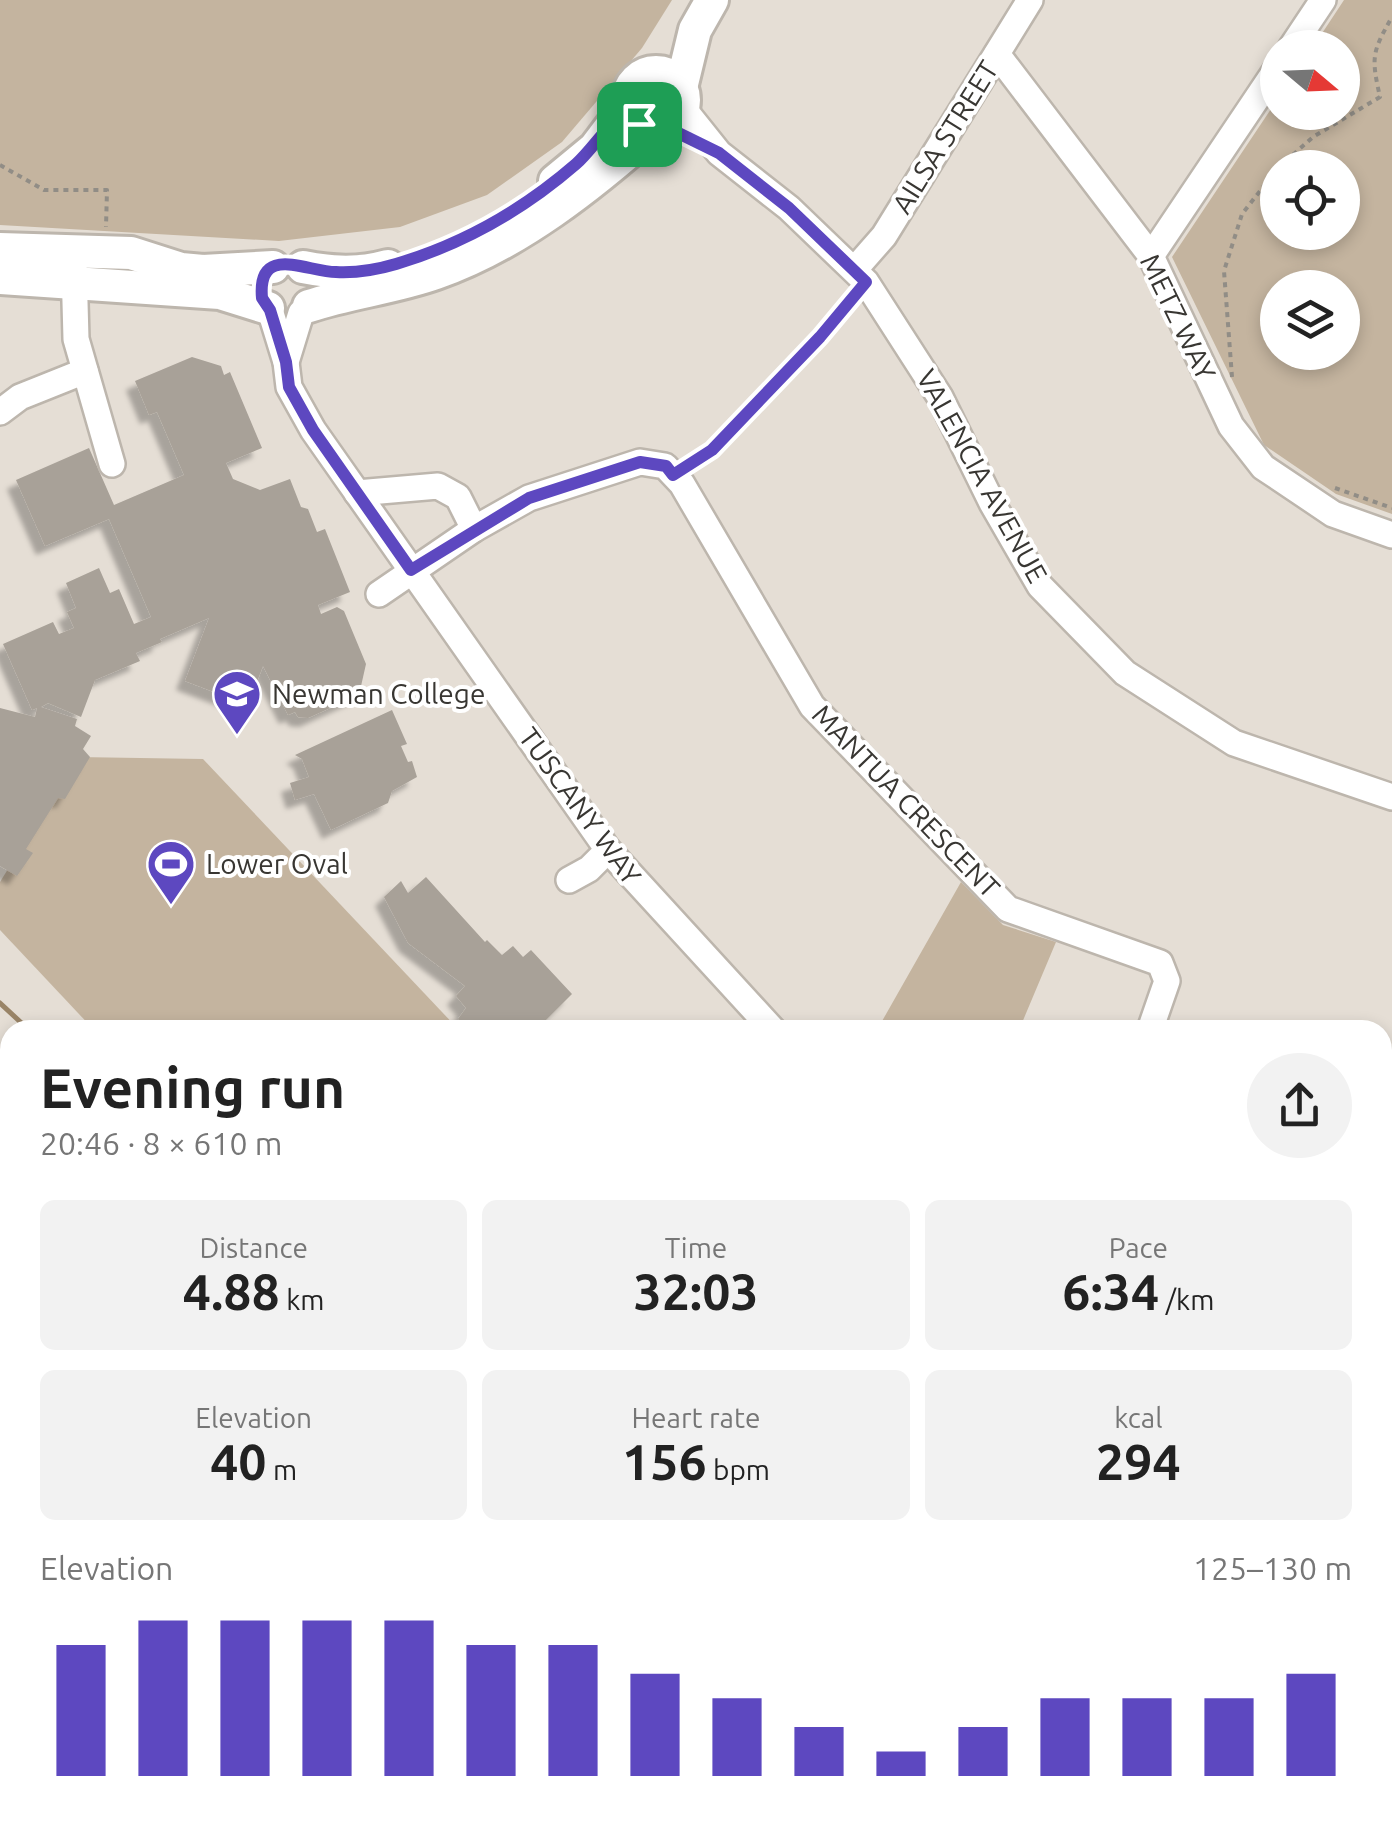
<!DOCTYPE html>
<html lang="en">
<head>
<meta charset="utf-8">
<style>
  body { margin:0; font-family:Ubuntu,sans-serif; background:#f2f2f2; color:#222; height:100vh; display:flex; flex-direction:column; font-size:38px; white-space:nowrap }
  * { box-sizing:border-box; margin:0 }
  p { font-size:32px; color:#767676 }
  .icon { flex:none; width:55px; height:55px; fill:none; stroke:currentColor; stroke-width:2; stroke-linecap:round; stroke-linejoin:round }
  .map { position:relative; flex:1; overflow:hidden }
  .sheet { position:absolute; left:0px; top:1020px; width:1392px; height:812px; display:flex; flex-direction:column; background:#fff; border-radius:30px 30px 0 0; box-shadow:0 5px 15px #0003 }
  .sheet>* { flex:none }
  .needle { width:65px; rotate:109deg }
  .controls { position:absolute; left:1260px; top:30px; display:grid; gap:20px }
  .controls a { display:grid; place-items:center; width:100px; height:100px; border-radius:50%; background:#fff; box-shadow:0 5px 15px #0003; font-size:50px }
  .pin { position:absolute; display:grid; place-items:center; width:85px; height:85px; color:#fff; margin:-42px; border-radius:20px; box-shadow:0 5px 15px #0006 }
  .round { display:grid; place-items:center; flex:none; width:105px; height:105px; border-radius:52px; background:#f2f2f2 }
  .head { display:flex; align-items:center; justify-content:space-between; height:170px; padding:0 40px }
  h1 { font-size:55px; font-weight:700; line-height:75px }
  .stats { display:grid; grid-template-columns:repeat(3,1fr); gap:15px; height:170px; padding:10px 40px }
  .stats div { display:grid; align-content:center; border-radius:15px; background:#f2f2f2; text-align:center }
  .stats b { font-size:50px; font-weight:700 }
  .stats small { font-size:28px; font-weight:400 }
  .stats p { font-size:28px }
  .chart { height:280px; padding:20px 40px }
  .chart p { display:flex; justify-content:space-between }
  .chart svg { width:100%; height:180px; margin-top:10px; stroke:#5d48c0; stroke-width:6 }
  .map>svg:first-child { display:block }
</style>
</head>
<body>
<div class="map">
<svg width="1392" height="1832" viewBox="0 0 1392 1832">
  <defs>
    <filter id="shadow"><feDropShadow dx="-9" dy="9" stdDeviation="2.5" flood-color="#0004"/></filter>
  </defs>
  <rect width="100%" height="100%" fill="#e5ded5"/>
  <!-- green -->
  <g fill="#c4b49f" fill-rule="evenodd">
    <path d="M0 0H672L642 48 562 142 487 195 400 227 279 241 0 225Z"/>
    <path d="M1344 0H1392V514L1336 494 1264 445 1172 257 1277 100 1278 112H1342V48L1313 47ZM1278 168H1342V232H1278ZM1278 288H1342V352H1278Z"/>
    <path d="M77 757 203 759 459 1030H94L0 930V882Z"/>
    <path d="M961 882 1003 925 1056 942 1019 1030H877Z"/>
    <path d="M1382 1217H1392V1371L1383 1363Z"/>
    <path d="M10 1331V1424L0 1414V1342Z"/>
    <path d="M0 1606 10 1626V1822L130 1823 136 1832H0Z"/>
    <path d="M817 1823H1163L1160 1832H821Z"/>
  </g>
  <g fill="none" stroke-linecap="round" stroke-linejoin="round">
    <!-- stream -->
    <g stroke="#998467" stroke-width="5">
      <path d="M0 1003 29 1030"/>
      <path d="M844 1822 847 1832"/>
    </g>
  </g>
  <!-- building -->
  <g fill="#a8a198" filter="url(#shadow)">
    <path d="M192 357 221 366 224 375 230 372 262 448 226 463 233 479 260 490 290 479 301 507 308 509 317 532 325 529 350 592 318 605 321 614 337 607 344 611 366 664 359 695 308 718 298 717 295 712 288 715 263 666 248 705 185 681 209 618 160 639 162 642 136 653 140 661 95 680 81 717 48 703 41 707 77 719 75 726 91 736 83 749 90 757 65 799 58 798 26 849 33 853 17 876 0 866V708L35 717 37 708 32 710 3 644 53 622 59 634 74 628 67 612 76 608 66 583 99 568 110 593 119 589 134 624 151 617 109 519 45 546 16 480 89 448 114 505 184 475 157 412 149 415 135 381Z"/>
    <path d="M392 710 407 744 401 746 408 762 412 761 417 777 392 791 388 803 331 830 314 794 295 800 290 783 309 777 302 759 295 755Z"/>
    <path d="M426 877 485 942 487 940 502 955 513 946 523 957 531 950 572 994 536 1030H468L458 1019 466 1008 456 996 465 986 408 943 384 897 401 881 408 893Z"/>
    <path d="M9 1119 10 1275 1 1303 0 1126 6 1129Z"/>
    <path d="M1382 1554 1392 1558V1599L1383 1625Z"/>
    <path d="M1391 1729 1392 1832H1355L1359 1822H1382V1754Z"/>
    <path d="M1255 1822H1338L1335 1832H1251Z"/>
  </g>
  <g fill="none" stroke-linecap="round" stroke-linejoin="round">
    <!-- minor casing -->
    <g stroke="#bdb6ad" stroke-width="30">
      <g id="minor">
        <path d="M1291 48 1323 0"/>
        <path d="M997 54 1151 256 1231 426 1263 467 1333 514 1392 535"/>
        <path d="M683 108 719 153 789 208 866 282 940 397 992 503 1040 586 1125 673 1234 743 1392 797"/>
        <path d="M1151 256 1278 67"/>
        <path d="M74 265 76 339 112 464"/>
        <path d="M855 269 884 236 1030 0"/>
        <path d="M270 310 286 362 289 387 313 430 608 850 773 1030"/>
        <path d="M286 362 301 313"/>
        <path d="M0 412 20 397 85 371"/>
        <path d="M357 493 438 486 458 497 474 529"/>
        <path d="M379 594 474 529 529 498 640 462 665 466 682 484 812 706 1008 909 1160 963 1167 981 1150 1030"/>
        <path d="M569 880 589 869 608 850"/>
        <path d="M1382 1377 1388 1389 1382 1408"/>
        <path d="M792 1822 797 1832"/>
        <path d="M322 1832 331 1822"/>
        <path d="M597 1832 606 1822"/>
      </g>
    </g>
    <!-- major casing -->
    <g stroke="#bdb6ad" stroke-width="38">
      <g id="major">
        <circle cx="656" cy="100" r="28"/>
        <path d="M681 88 695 30 712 0"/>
        <path d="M555 181 595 148 620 115 629 110"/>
        <path d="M0 249 131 253 181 269 203 271 273 267"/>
        <path d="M303 267C333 273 359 274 388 266"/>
        <path d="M0 278 220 293 268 308"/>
        <path d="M309 306C351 292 394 288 436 273 517 245 592 185 655 129"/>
      </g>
    </g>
    <!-- path -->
    <g stroke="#918d86" stroke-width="4" stroke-dasharray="5 5" stroke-linecap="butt">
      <path d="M0 165 44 190H107L106 227"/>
      <path d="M1278 168 1313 137 1380 97C1371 57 1372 52 1392 17"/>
      <path d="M1232 377 1224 271 1242 214 1278 168"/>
      <path d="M689 465 712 450 853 297"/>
      <path d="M1335 488 1392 508"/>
      <path d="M1382 1102 1392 1090"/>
      <path d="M1382 1687 1392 1658"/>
      <path d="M1382 1758 1392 1761"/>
      <path d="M910 1822 914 1832"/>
      <path d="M1140 1832 1155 1823 1177 1832"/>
      <path d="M1221 1832 1224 1822"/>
      <path d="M1347 1832 1349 1822"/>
    </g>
    <!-- minor -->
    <use href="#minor" stroke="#fff" stroke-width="25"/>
    <!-- major -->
    <use href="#major" stroke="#fff" stroke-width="32"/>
  </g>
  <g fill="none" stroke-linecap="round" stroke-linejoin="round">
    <!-- route casing -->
    <g stroke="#fff" stroke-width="20">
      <path id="route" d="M629 110 633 118 647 128 666 127 719 153 789 208 866 282 820 337 712 450 673 475 666 466 640 462 529 498 411 570 313 430 289 387 286 362 270 310 262 298C257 243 307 272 336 272 357 273 376 270 396 264 463 244 523 210 576 164 593 149 611 119 629 110Z"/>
    </g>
    <!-- route -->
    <use href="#route" stroke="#5d48c0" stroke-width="12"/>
  </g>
  <!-- icons -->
  <defs>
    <g id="school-pin" transform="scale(2.5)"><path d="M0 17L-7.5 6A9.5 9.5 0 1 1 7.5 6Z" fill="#5d48c0" stroke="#fff"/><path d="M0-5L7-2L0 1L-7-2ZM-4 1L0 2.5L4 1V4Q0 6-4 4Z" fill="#fff"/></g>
    <g id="stadium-pin" transform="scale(2.5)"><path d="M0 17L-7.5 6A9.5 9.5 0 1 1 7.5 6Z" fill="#5d48c0" stroke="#fff"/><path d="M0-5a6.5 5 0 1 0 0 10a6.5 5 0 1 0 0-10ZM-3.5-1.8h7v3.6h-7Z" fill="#fff"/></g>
  </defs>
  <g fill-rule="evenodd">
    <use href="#school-pin" x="237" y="694"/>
    <use href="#stadium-pin" x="171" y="864"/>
  </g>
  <g text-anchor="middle" stroke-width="8" stroke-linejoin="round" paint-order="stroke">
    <!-- street labels -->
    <g font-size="28" fill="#383632" stroke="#fff">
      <text transform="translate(945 137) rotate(-58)" y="10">AILSA STREET</text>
      <text transform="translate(1178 317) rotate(64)" y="10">METZ WAY</text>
      <text transform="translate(982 476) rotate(61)" y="10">VALENCIA AVENUE</text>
      <text transform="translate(906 801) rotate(46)" y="10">MANTUA CRESCENT</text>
      <text transform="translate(580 806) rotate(54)" y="10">TUSCANY WAY</text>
    </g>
    <!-- poi labels -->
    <g font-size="28" fill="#383632" stroke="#fff" text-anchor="start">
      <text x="272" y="704">Newman College</text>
      <text x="206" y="874">Lower Oval</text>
    </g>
  </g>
</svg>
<div class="controls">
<a><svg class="needle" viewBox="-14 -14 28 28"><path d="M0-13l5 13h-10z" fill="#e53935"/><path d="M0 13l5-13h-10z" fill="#767676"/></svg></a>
<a><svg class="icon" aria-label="locate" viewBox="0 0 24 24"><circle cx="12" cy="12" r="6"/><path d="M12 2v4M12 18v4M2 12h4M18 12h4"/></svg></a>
<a><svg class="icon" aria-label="layers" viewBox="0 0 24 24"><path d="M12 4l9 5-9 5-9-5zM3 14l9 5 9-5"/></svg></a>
</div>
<div class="pin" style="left:639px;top:124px;background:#1e9e55"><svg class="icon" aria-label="arrive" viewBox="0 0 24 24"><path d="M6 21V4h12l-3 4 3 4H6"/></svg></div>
<section class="sheet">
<div class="head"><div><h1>Evening run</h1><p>20:46 · 8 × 610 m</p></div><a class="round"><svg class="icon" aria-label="share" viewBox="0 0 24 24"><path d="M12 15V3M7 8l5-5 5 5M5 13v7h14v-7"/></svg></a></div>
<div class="stats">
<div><p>Distance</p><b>4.88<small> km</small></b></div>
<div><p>Time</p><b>32:03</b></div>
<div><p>Pace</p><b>6:34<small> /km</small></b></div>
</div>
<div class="stats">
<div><p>Elevation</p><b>40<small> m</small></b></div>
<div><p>Heart rate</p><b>156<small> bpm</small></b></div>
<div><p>kcal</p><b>294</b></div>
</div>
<div class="chart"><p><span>Elevation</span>125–130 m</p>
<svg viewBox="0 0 160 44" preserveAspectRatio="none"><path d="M5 44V12M15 44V6M25 44V6M35 44V6M45 44V6M55 44V12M65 44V12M75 44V19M85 44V25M95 44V32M105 44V38M115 44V32M125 44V25M135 44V25M145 44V25M155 44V19"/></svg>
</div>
</section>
</div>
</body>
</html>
